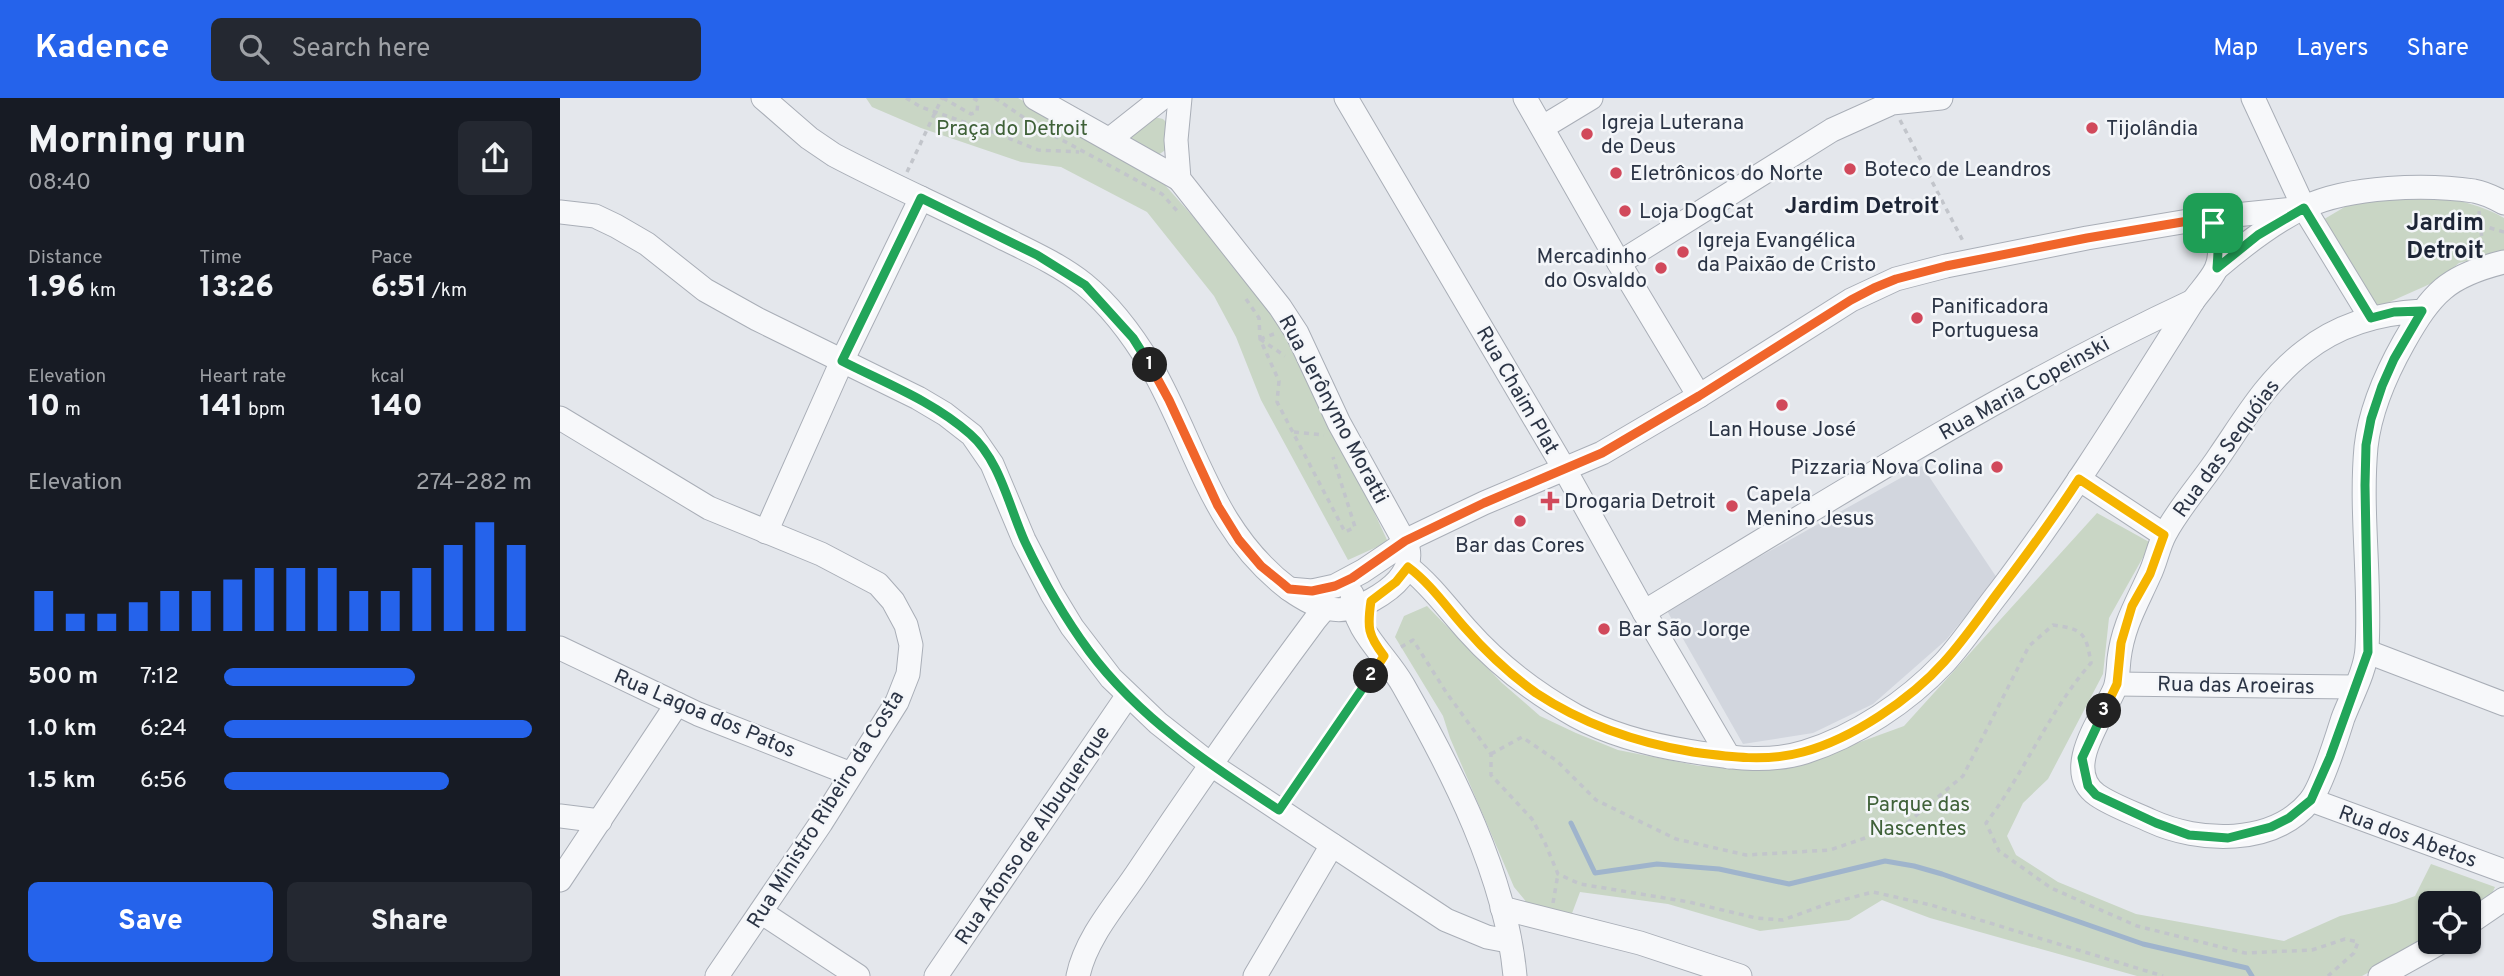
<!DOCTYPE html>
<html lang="en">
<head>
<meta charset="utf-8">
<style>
  body { margin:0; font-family:Overpass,sans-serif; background:#242831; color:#f1f3f6; height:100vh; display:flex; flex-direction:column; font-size:26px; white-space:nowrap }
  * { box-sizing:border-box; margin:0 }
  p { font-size:23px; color:#9ea1a6 }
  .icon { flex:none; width:38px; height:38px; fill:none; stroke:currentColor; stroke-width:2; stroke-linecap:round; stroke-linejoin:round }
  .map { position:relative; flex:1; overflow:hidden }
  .sheet { display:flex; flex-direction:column; background:#171b24; width:560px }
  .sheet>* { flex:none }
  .buttons { position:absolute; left:1858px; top:793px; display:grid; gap:14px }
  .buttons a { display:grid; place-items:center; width:63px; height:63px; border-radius:10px; background:#171b24; box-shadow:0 2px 5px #0004; font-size:35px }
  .pin { position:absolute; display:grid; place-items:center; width:60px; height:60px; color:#fff; margin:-30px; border-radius:14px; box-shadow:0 4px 10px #0006 }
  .km { position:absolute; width:35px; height:35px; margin:-18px; border-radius:50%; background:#222; color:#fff; font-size:19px; line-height:35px; text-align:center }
  .round { display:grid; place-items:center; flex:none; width:74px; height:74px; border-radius:10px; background:#242831 }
  .overview { display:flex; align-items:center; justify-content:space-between; height:119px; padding:0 28px }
  h1 { font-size:38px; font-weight:800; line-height:52px }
  .metrics { display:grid; grid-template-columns:repeat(3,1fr); gap:10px; height:119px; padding:7px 28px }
  .metrics div { display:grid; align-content:center }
  .metrics b { font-size:30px; font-weight:800 }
  .metrics small { font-size:19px; font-weight:400 }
  .metrics p { font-size:19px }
  .chart { height:196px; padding:14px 28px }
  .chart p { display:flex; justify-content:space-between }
  .chart svg { width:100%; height:126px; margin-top:7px; stroke:#2563eb; stroke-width:6 }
  .cta { display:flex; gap:14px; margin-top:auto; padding:14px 28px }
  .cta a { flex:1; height:80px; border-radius:10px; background:#2563eb; color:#fff; font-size:28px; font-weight:800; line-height:80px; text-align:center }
  .cta a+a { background:#242831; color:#f1f3f6 }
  ul { padding:0 28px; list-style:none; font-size:23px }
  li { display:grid; grid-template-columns:112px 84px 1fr; align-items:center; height:52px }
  li i { height:18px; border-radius:9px; background:#2563eb }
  header { display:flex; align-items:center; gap:42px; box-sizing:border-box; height:98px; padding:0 35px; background:#2563eb; color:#fff }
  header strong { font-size:33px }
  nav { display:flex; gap:38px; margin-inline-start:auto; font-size:24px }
  .search { width:490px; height:63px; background:#242831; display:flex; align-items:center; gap:18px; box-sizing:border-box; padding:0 24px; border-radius:10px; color:#9ea1a6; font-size:26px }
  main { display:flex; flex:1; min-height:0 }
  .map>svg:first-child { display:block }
</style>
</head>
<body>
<header>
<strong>Kadence</strong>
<div class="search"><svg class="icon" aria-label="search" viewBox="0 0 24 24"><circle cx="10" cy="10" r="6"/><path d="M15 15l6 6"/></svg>Search here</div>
<nav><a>Map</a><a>Layers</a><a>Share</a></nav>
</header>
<main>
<section class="sheet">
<div class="overview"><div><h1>Morning run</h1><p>08:40</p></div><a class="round"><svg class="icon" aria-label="share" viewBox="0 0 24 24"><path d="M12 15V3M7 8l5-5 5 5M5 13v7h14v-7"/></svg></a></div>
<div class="metrics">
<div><p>Distance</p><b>1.96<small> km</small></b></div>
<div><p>Time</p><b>13:26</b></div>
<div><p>Pace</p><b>6:51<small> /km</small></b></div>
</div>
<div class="metrics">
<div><p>Elevation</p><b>10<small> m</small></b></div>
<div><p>Heart rate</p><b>141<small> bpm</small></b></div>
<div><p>kcal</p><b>140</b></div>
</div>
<div class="chart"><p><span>Elevation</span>274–282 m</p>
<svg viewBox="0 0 160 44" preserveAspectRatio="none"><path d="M5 44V30M15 44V38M25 44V38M35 44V34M45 44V30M55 44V30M65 44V26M75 44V22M85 44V22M95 44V22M105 44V30M115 44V30M125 44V22M135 44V14M145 44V6M155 44V14"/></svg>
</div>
<ul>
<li><b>500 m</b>7:12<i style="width:62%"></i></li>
<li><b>1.0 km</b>6:24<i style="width:100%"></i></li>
<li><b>1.5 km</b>6:56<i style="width:73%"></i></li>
</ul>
<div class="cta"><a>Save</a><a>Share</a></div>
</section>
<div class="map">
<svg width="1944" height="878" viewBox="0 0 1944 878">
  <rect width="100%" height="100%" fill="#e4e7ec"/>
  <!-- built -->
  <path fill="#d2d6de" d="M1362 368 1437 480 1386 542 1313 606 1253 635 1183 646 1106 511Z"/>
  <!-- green -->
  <g fill="#c9d6c5">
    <path d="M306 0H458L541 47 605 87 701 195 740 255 828 444 788 462 701 302 676 239 654 198 587 114 501 69 461 64 361 30 312 9Z"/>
    <path d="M590 18 603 21 608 26 607 51 595 59 572 47 571 33Z"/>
    <path d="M1837 95C1875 98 1911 101 1944 120V153L1899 165 1879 182 1816 210 1761 123 1788 107Z"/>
    <path d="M1537 415 1591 445 1549 520 1543 576 1488 681 1463 705 1447 738 1456 757 1498 784 1576 816 1724 843 1780 818 1836 805 1855 798 1871 766 1935 789 1929 802 1909 816V805H1871V841L1802 878H1577L1370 820 1322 802 1289 822 1200 833 1108 806 1020 794 1011 818 968 806 954 789 890 640 883 618 835 539 844 518 867 508 942 585 980 618 1016 635 1058 652 1139 668 1226 671 1344 628Z"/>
  </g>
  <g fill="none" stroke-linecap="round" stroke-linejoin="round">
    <!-- stream -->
    <path stroke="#9fb4cc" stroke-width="5" d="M1011 725 1035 775 1097 766 1159 771 1229 786 1325 763 1354 768 1382 776 1583 846 1687 870 1692 878"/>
    <!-- minor casing -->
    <g stroke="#a9aeb7" stroke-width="25">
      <g id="minor">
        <path d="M203 0 249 40 274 57C329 86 386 111 441 139 469 153 499 166 524 186 551 208 573 238 591 268 637 348 651 432 729 491 757 511 780 520 812 502 832 491 853 474 848 450L779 325 737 235 720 209 619 81 616 42 620 0"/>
        <path d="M475 0 619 81"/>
        <path d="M786 0 1005 372 1084 514 1169 659"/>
        <path d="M965 0 1059 165 1139 298"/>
        <path d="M1693 0 1744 110 1811 220"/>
        <path d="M983 29 1031 0"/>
        <path d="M550 41 602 0"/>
        <path d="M0 114 35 118 56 128 87 146 145 192 197 221 358 300 385 316 412 337 432 366 464 442 492 496 512 529 551 580 598 625 650 666 886 822 927 839 948 843"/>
        <path d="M1059 165 1272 32 1332 5 1381 0"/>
        <path d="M1657 170C1684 147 1713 124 1745 109 1790 88 1866 86 1914 93 1925 95 1935 100 1944 105"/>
        <path d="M1862 213C1820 215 1778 227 1745 253 1708 281 1686 319 1660 357 1643 383 1620 408 1605 436 1598 449 1596 464 1589 478 1576 507 1563 528 1559 561 1558 571 1558 581 1555 590 1543 619 1501 672 1537 697 1553 708 1574 715 1591 723 1639 745 1713 748 1750 703 1762 688 1777 639 1783 620 1791 599 1806 572 1807 550 1811 483 1800 415 1806 349 1810 312 1826 276 1844 244 1872 195 1887 178 1944 164"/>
        <path d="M0 320 149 410 261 456 318 486 333 503 346 527 351 547 348 576 337 604 261 725 157 878"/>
        <path d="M1519 381 1604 437"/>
        <path d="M206 434 282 263 361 100"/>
        <path d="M848 469C871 487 888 511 907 532 938 567 975 595 1016 618 1049 636 1091 647 1128 653 1166 659 1207 666 1245 654 1296 638 1347 604 1384 565 1404 543 1421 517 1440 493 1510 401 1571 301 1633 203 1640 193 1651 182 1656 171 1663 156 1659 130 1646 120"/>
        <path d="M729 491 752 493 775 488 803 473 855 438 924 405 1042 355 1139 298 1291 202 1336 181 1386 168 1527 140 1646 120 1744 110"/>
        <path d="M792 496C793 532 826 557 843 587 892 673 946 778 955 878"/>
        <path d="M1084 514C1264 405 1442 292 1633 203"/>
        <path d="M0 550 138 616 291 676"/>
        <path d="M1808 554 1944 606"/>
        <path d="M1557 586 1794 589"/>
        <path d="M1751 702 1944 773"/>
        <path d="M0 718 40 723"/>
        <path d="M0 782 117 606"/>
        <path d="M942 810 1080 845 1180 878"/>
        <path d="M201 814 298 878"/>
        <path d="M1909 825 1944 801"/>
        <path d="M376 878 568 597"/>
        <path d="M518 878C526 839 558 804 579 772 636 687 694 604 755 522L765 510"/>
        <path d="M695 878 772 747"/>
        <path d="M1820 878 1881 844"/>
      </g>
    </g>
    <!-- path -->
    <g stroke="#c2c5cb" stroke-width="3.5" stroke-dasharray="5 5" stroke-linecap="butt">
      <path d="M346 0 361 9 441 37 478 52 519 54"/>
      <path d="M383 0 411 16 417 14 418 3 413 0"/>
      <path d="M435 0 476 28 602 96 619 115"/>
      <path d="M1340 22 1404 145"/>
      <path d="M347 74 382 0"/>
      <path d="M1919 113 1923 151"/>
      <path d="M1920 127 1944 134"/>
      <path d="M686 201 699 220 700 241 719 283 717 304 785 434 795 429 773 359"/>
      <path d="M700 241 725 258"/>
      <path d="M700 241 714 236"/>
      <path d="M734 334 764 337"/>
      <path d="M841 549 853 542 886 594 931 656V677L972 721 985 745 998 776 1020 786 1129 804 1196 820 1223 822 1267 806 1313 794 1371 807 1603 878"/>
      <path d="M931 656 962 639 997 663 1036 702 1116 741 1186 757 1270 752 1346 726 1403 678 1469 548 1493 527C1523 531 1526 535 1531 565 1489 613 1465 674 1426 725L1439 753 1491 790 1577 828 1685 855 1752 852 1785 841 1798 844 1794 855 1768 878"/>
      <path d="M730 696 813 575"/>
      <path d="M993 805 998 776"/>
    </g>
    <!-- minor -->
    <use href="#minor" stroke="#f7f8fa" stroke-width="23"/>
  </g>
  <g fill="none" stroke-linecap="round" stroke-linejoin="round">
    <!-- split-1 casing -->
    <g stroke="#fff" stroke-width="14">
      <path id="split-1" d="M590 267 609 302 658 408 679 442 701 468 722 485 729 491 752 493 775 488 792 480 845 443 924 405 1042 355 1139 298 1291 202 1314 190 1336 181 1386 168 1527 140 1646 120 1653 125"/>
    </g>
    <!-- split-2 casing -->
    <g stroke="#fff" stroke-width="14">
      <path id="split-2" d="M590 267 573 240 525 187 477 157 361 100 282 263C325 285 373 303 410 336 440 362 449 409 465 444 483 482 504 519 529 553 579 620 650 667 719 712L811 578"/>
    </g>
    <!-- split-3 casing -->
    <g stroke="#fff" stroke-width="14">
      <path id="split-3" d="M811 578 824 558C808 537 807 530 811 503L836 484 848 469C871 486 887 510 906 531 926 554 951 577 976 595 1023 626 1078 645 1133 654 1170 659 1207 664 1243 654 1292 641 1351 601 1384 564 1403 543 1419 520 1436 497 1465 459 1493 421 1519 381L1604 437 1590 476 1572 508 1561 545 1557 586 1544 613"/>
    </g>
    <!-- split-4 casing -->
    <g stroke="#fff" stroke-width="14">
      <path id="split-4" d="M1544 613 1522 660 1528 688 1536 697 1596 725 1629 737 1668 740 1711 729 1729 720 1751 702 1770 659 1808 554 1805 387 1806 347 1811 321 1822 288 1834 261 1862 213 1834 214 1811 220 1744 110 1698 137 1657 170C1658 155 1660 140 1653 125"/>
    </g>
    <!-- split-1 -->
    <use href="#split-1" stroke="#f0652b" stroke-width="9"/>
    <!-- split-2 -->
    <use href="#split-2" stroke="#22a559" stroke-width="9"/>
    <!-- split-3 -->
    <use href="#split-3" stroke="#f5b400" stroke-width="9"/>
    <!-- split-4 -->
    <use href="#split-4" stroke="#22a559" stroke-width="9"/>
  </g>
  <!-- markers -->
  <g fill="#d1495b" stroke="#f4f6f9" stroke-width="2.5">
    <circle cx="1532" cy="30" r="7"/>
    <circle cx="1027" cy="36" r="7"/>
    <circle cx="1290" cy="71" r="7"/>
    <circle cx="1056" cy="75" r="7"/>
    <circle cx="1065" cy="113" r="7"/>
    <circle cx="1123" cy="154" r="7"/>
    <circle cx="1101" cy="170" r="7"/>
    <circle cx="1357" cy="220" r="7"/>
    <circle cx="1222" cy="307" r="7"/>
    <circle cx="1437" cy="369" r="7"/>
    <path d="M986.5 392.5h7v7h7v7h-7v7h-7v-7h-7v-7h7z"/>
    <circle cx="1172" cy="408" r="7"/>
    <circle cx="960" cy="423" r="7"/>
    <circle cx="1044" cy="531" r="7"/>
  </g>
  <g text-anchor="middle" stroke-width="5" stroke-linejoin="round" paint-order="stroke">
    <!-- poi labels -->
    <g font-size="21" fill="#2b3445" stroke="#f4f6f9" text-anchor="start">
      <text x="1041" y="31">Igreja Luterana<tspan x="1041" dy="24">de Deus</tspan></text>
      <text x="1546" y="37">Tijolândia</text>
      <text x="1304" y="78">Boteco de Leandros</text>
      <text x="1070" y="82">Eletrônicos do Norte</text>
      <text x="1079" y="120">Loja DogCat</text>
      <text x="1137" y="149">Igreja Evangélica<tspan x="1137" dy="24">da Paixão de Cristo</tspan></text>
      <text x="1087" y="165" text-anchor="end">Mercadinho<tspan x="1087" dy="24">do Osvaldo</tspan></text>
      <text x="1371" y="215">Panificadora<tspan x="1371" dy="24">Portuguesa</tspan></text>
      <text x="1222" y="338" text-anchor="middle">Lan House José</text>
      <text x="1423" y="376" text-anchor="end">Pizzaria Nova Colina</text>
      <text x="1186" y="403">Capela<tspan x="1186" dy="24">Menino Jesus</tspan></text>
      <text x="1004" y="410">Drogaria Detroit</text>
      <text x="960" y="454" text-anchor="middle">Bar das Cores</text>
      <text x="1058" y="538">Bar São Jorge</text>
    </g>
    <!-- park labels -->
    <g font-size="21" fill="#3f6138" stroke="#f4f6f9">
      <text x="452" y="37">Praça do Detroit</text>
      <text x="1358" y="713">Parque das<tspan x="1358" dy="24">Nascentes</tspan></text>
    </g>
    <!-- street labels -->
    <g font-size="21" fill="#2b3445" stroke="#f4f6f9">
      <text transform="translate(1464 290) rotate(-29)" y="7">Rua Maria Copeinski</text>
      <text transform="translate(958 292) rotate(60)" y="7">Rua Chaim Plat</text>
      <text transform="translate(774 311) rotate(62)" y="7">Rua Jerônymo Moratti</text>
      <text transform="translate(1666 350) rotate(-54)" y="7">Rua das Sequóias</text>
      <text transform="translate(1676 587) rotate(1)" y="7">Rua das Aroeiras</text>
      <text transform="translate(145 615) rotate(23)" y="7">Rua Lagoa dos Patos</text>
      <text transform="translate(265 711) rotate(-58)" y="7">Rua Ministro Ribeiro da Costa</text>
      <text transform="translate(472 737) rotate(-56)" y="7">Rua Afonso de Albuquerque</text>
      <text transform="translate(1848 738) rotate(20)" y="7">Rua dos Abetos</text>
    </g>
    <!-- neighbourhood labels -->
    <g font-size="23" font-weight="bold" fill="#1d2536" stroke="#f4f6f9">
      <text x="1302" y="115">Jardim Detroit</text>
    </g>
    <!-- quarter labels -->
    <g font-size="24" font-weight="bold" fill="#1d2536" stroke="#f4f6f9">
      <text x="1885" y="132">Jardim<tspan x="1885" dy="28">Detroit</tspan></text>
    </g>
  </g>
</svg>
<div class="buttons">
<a><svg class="icon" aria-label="locate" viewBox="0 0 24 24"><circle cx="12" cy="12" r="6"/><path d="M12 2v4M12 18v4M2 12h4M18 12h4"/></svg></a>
</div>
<div class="pin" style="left:1653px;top:125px;background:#1e9e55"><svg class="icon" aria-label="arrive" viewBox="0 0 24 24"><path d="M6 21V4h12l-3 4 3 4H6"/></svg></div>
<b class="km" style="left:590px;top:267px">1</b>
<b class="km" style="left:811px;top:578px">2</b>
<b class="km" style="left:1544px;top:613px">3</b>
</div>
</main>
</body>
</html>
